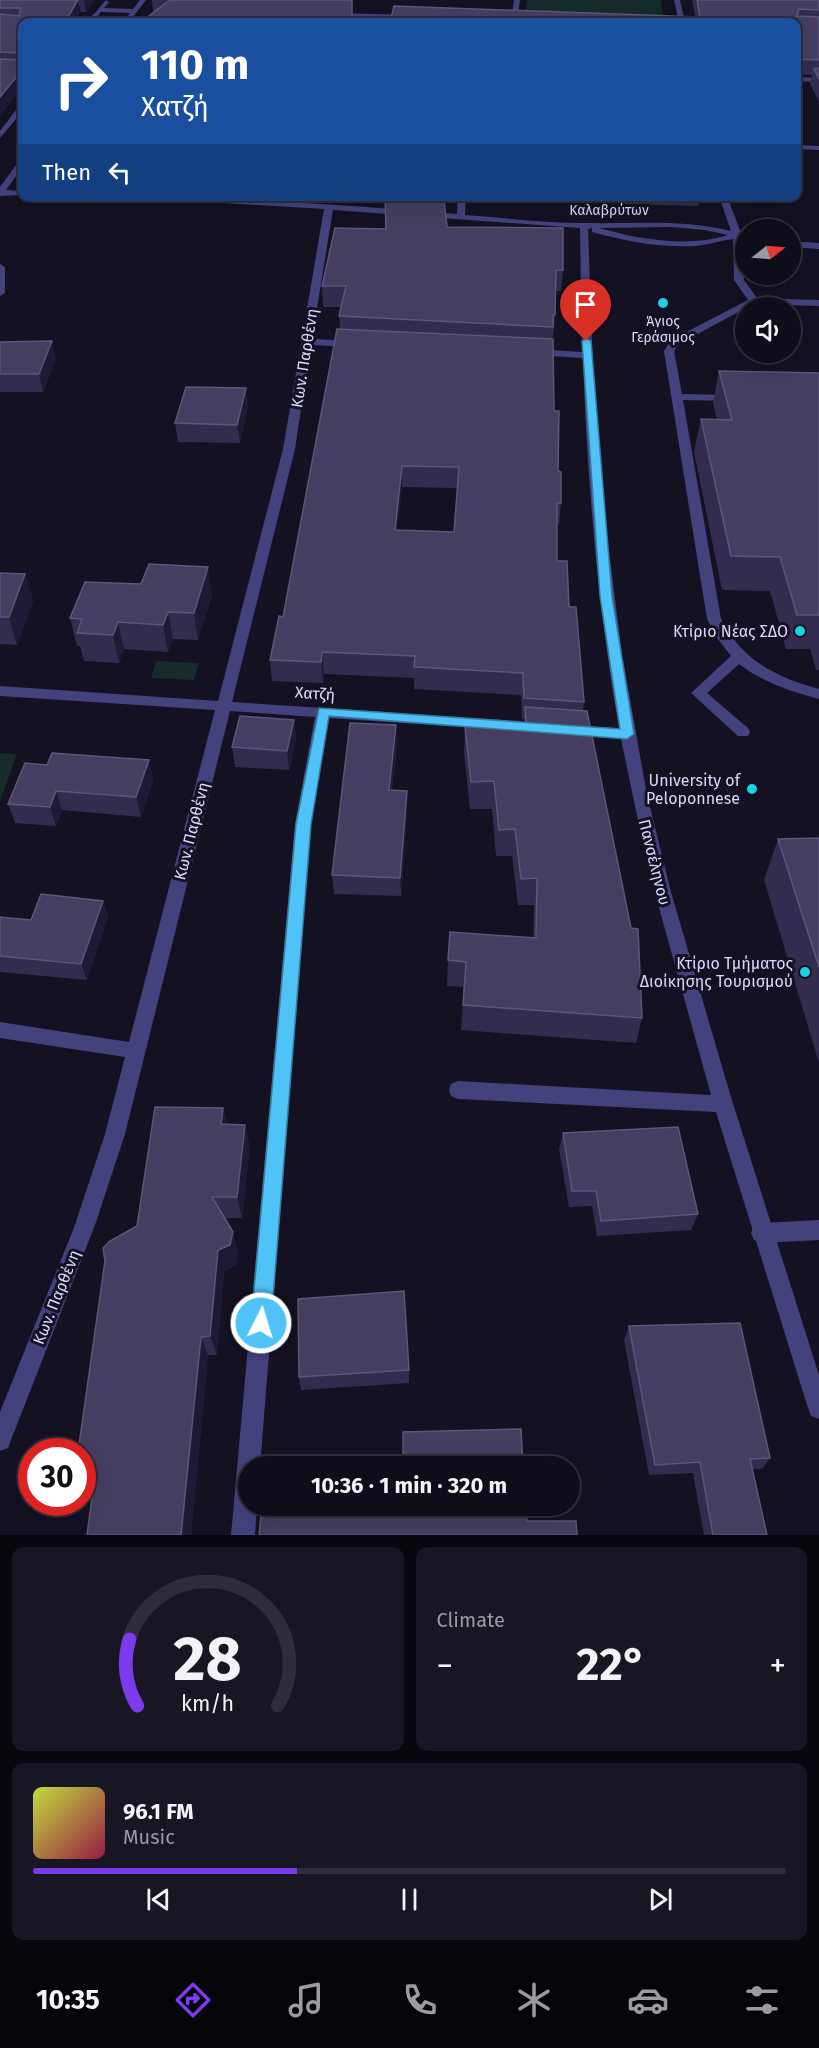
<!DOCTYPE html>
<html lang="en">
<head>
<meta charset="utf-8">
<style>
	body { margin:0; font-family:"Fira Sans",sans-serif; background:#181623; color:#f1f3f6; height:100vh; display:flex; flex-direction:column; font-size:22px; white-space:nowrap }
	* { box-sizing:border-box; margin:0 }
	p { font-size:20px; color:#9b9ca2 }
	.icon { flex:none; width:33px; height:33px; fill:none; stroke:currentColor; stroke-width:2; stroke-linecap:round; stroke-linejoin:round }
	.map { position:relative; height:1535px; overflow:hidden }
	.drawer { display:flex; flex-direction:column; gap:12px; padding:12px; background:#08070e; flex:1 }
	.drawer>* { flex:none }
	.guide { position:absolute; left:18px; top:18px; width:783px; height:183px; border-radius:12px; box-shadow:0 6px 24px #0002,0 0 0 2px #2f2d39; background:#1a4fa0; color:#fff; overflow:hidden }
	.needle { width:39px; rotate:73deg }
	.fabs { position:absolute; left:735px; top:219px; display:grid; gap:12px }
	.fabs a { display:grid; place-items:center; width:66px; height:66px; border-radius:50%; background:#0f0d1a; box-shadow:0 6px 24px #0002,0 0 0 2px #2f2d39; font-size:30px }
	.speed { position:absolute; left:18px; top:1438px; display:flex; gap:12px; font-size:30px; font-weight:700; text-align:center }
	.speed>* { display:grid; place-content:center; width:78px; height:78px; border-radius:50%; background:#0f0d1a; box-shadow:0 6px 24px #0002,0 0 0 2px #2f2d39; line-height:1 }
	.speed .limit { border:9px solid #d22; background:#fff; color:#111 }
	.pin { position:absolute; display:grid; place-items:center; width:51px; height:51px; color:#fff; margin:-62px -26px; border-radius:50% 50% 50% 0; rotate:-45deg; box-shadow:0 0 6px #0007 }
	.pin .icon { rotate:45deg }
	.me { position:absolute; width:66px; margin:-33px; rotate:5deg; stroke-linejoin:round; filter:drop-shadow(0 0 4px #0008) }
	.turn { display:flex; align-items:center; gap:21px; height:126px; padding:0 24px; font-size:27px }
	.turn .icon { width:78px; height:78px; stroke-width:2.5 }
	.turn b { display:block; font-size:42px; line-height:51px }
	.then { display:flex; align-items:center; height:57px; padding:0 24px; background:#0003; gap:12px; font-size:22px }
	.big { font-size:45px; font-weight:700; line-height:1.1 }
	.drawer .tile { flex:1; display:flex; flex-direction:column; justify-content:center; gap:9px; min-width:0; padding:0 21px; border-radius:12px; background:#181623 }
	.drawer .dial { align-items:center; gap:0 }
	.dial svg { height:156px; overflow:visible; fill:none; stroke:#2f2d39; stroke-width:7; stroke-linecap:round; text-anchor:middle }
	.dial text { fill:#f1f3f6; stroke:none }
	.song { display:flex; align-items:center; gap:18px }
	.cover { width:72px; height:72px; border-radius:9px; background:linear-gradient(135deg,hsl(70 70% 55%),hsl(340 70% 35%)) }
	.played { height:6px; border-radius:3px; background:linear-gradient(90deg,#7c3aed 35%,#2f2d39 35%) }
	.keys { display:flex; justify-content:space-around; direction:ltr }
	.heat { display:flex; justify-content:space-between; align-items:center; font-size:33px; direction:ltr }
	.drawer .tiles { flex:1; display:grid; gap:12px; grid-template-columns:1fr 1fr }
	.tile:last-child { grid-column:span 2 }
	.trip { position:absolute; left:238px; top:1456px; width:342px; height:60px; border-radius:30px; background:#0f0d1a; box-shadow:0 6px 24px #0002,0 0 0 2px #2f2d39; font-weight:700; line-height:60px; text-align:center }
	.menu { display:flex; height:96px; justify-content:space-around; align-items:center; background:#06050a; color:#9b9ca2 }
	.menu .icon { width:42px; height:42px }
	.menu .on { color:#7c3aed }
	.menu b { font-size:27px; color:#f1f3f6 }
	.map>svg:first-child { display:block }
	.green { fill:#152c2b }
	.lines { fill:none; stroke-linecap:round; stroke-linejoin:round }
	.lane { fill:#43427d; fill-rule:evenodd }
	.street { fill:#43427d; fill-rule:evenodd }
	.wall { fill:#332c4f; fill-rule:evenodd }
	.shaded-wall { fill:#1f1936 }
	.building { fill:#453e61; stroke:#5c5679; stroke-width:1.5; fill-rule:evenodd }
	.route { fill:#4fc3f7; stroke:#337fa1; stroke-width:1.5 }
	.poi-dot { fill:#1bd1e3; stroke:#141123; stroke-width:2 }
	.labels { text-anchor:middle; stroke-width:6; stroke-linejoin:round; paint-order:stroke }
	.far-street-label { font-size:14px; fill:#dbd8fa; stroke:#141123 }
	.far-poi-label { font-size:14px; fill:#dbd8fa; stroke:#141123 }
	.street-label { font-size:16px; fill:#dbd8fa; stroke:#141123 }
	.poi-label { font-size:16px; fill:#dbd8fa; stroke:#141123; text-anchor:end }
</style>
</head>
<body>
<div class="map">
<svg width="819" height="1535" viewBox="0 0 819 1535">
	<rect width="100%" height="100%" fill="#141123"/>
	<!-- green -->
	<path class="green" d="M527 0H661L663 17 525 15Z
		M156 661 199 663 194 680 151 678Z
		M0 753 17 754 0 801Z"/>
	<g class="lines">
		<!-- lane -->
		<path class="lane" d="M737 232 741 235 744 280 757 298 819 300V306L756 304 746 308 679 344 674 351 682 394 732 395 737 398 732 401 683 400 721 619C742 660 775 677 819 689V699C790 691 764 683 739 664L707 693 748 728 750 732 748 736H738L691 693 731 656 718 639 707 619 664 351 671 340 748 300 734 280 733 235Z
			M819 1220V1240L761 1243 754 1240 751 1233 754 1226 761 1223Z"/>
		<!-- street -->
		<path class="street" d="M106 0 109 2 104 8 133 9 140 0H146L129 22H123L130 13 101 12 93 22H87Z
			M514 0H520L517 20 514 22 511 20Z
			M674 0H680L685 22H679Z
			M333 13 411 15 414 17 411 19 331 16Z
			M796 77 819 78V82L796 81Z
			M19 106H22V112L0 138V131Z
			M796 145 819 146V150L796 149Z
			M19 161H22V168L6 190 22 191V195L0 196V187Z
			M108 196C225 196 341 205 457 214L458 196H466L465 215C505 218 545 223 585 223 635 224 682 219 731 231L719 196H727L741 233 746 234V240C731 236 711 245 695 246 660 248 625 241 592 232V228L588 229 593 369 604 512 622 654 647 795 671 892 730 1094 819 1375V1419L811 1416 808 1408 716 1112 458 1099 451 1096 449 1090 451 1084 458 1081 711 1095 648 868 621 739 572 735 565 730 572 725 619 728C598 606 587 481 583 358L533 355 528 352 533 349 582 352 580 228 333 210 312 339 353 341 358 344 353 347 311 345 295 449 232 702 521 721 528 726 521 731 329 718 311 824 260 1467H249V1506H257L255 1535H231L295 824 315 717 230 711 125 1134 95 1225 11 1440 8 1448 0 1451V1412L75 1225 105 1134 125 1057 0 1038V1022L129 1042 215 710 0 696V686L218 701 283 449 324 209ZM671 227 705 230 728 235C687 248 638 239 599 228Z
			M790 241 819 243V249L790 247Z
			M0 264 5 267V293L0 296Z"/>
	</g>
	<!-- wall -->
	<path class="wall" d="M0 0H94L86 12H81L22 22V87L0 115Z
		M152 0H352V22H141L155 12H153Z
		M692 0H819V102L810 84 812 75 796 74V22L695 17Z
		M385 196H443L447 227 563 270 561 291H556L555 315 553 337H552V339L554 411 561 503 559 524H557V561L569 607 584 702 583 711 642 1018 636 1043 461 1030 464 987 447 986 448 960 533 938 534 905H518L512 856H496L492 809H470L464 753 465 726 524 724V719H522L521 695 414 689V678L324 674 323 683 272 681 270 660 283 617 340 329 339 316 341 307H323L322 286 385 229ZM402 487 458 488 454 532 397 530Z
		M624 196H700L698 206 625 204Z
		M0 342 56 359 43 392H0Z
		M719 371 819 373V670H816L810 649H786L770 591 722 590 694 452 701 419H717L713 403Z
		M248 406 240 443 178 442 175 423Z
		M0 573 25 574 33 601 17 645 0 644Z
		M212 595 198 640 173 639 168 652 124 649 119 663 84 661 80 646H77L70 618Z
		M294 720 296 739 289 770 235 767 232 747Z
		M397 744 392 790 407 791V810L401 896 334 894 332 875Z
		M149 760 153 780 141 817 62 810 56 826 15 823 8 804 47 765Z
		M819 838V1063L764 880 778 839Z
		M103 901 108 917 87 980 0 972V917L31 920Z
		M223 1108 227 1124 245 1125 250 1147 242 1218H225L238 1253 236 1265 224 1271 217 1355H208L191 1535H87L93 1491H87L82 1485V1452L137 1226Z
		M563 1133 698 1214 691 1230 597 1236 592 1206 569 1207 559 1149Z
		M629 1326 770 1458 762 1469H753L767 1535H704L693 1473 649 1475 624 1340Z
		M409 1370V1383L301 1390 299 1377Z"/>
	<!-- shaded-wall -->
	<path class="shaded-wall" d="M78 0 81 12 75 22H65Z
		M84 0H94L86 12Z
		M22 70V87L0 115V97Z
		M52 341 56 359 43 392 39 374Z
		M246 388 248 406 240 443 237 425Z
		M402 466V487L395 551V530Z
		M208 567 212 595 198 640 194 613Z
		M25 574 33 601 17 645 9 617Z
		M168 612 173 639 168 652 163 625Z
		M118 622 124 649 119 663 113 635Z
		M322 652 324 674 323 683 321 662Z
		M294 720 296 739 289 770 287 751Z
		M396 725 397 744 389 809V790Z
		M149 760 153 780 141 817 136 797Z
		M56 791 62 810 56 826 50 807Z
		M407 791V810L401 896 400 878Z
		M103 901 108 917 87 980 81 964Z
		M223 1108 228 1130 221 1124Z
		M245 1125 250 1147 242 1218 237 1197Z
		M233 1232 238 1253 236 1265 224 1271 217 1355 210 1336 218 1250Z
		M201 1337 208 1355 191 1535H181Z"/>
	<!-- building -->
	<path class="building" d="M0 0H78L65 22H22V70L0 97V59L19 60 21 53 0 52V14L19 16 21 8H0Z
		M170 0H352V18L325 17 323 22H141Z
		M697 0H819V10L799 9 797 16 819 17V60L796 59V22H390L394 6 700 17Z
		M819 68V79L814 69Z
		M385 196 444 200 447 227 563 228V270H556L555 315H553V327L339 316 346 286H322L335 228 386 229Z
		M337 329 553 339 554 411H559L558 471 561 472V503H557V561H567L569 607H576L584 702 524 698 523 673 414 667 415 656 322 652 321 662 270 660 279 616 283 617ZM402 466 459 467 454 532 395 530Z
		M52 341 39 374H0V342Z
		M719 371 819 373V615H797L780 557 731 556 701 419 732 420Z
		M186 387 246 388 237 425 175 423Z
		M149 564 208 567 194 613 168 612 163 625 118 622 113 635 77 633 82 619 70 618 85 582 141 584Z
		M0 573 25 574 9 617H0Z
		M525 707 587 711 631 928 638 929 642 1018 463 1005 466 962 448 960 450 932 536 938 537 878 521 879 515 829 499 830 494 781 471 782 465 726 526 724Z
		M240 716 294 720 287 751 232 747Z
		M350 723 396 725 389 790 407 791 400 878 332 875Z
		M52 753 149 760 136 797 56 791 50 807 8 804 25 763 47 765Z
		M819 838V967L778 839Z
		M41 894 103 901 81 964 0 956V917L31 920Z
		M155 1107 223 1108 221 1124 245 1125 237 1197H212L233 1232 230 1245 218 1250 210 1336 201 1337 181 1535H87L95 1475 82 1476V1452H78L105 1261 103 1248 110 1241 137 1226Z
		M678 1127 698 1214 601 1221 596 1191H572L563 1133Z
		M404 1291 409 1370 299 1377 298 1299Z
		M740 1323 770 1458 750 1459 767 1535H713L700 1462 655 1465 629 1326Z
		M521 1429 523 1467H403V1432Z
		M262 1506H526L527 1521H576L577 1535H259Z"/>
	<!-- route -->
	<path class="route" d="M586 338 591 341 612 596 634 734 627 739 329 716 311 824 271 1323 268 1330 261 1333 254 1330 251 1323 296 824 319 708 620 729 600 596 582 341Z"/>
	<!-- markers -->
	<g class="poi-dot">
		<circle cx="663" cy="303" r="6"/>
		<circle cx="800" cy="631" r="6"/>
		<circle cx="752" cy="789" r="6"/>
		<circle cx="805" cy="972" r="6"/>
	</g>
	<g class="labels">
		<!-- far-street labels -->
		<g class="far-street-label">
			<text x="609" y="215">Καλαβρύτων</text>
		</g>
		<!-- far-poi labels -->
		<g class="far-poi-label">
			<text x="663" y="326">Άγιος<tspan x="663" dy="16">Γεράσιμος</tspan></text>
		</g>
		<!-- street labels -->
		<g class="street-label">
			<text transform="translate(304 358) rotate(-81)" y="6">Κων. Παρθένη</text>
			<text transform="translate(315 693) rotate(4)" y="6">Χατζή</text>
			<text transform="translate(191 831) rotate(-76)" y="6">Κων. Παρθένη</text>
			<text transform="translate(655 862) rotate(76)" y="6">Πανσέληνου</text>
			<text transform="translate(56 1297) rotate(-68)" y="6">Κων. Παρθένη</text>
		</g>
		<!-- poi labels -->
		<g class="poi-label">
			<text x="788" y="637">Κτίριο Νέας ΣΔΟ</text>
			<text x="740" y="786">University of<tspan x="740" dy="18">Peloponnese</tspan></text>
			<text x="793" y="969">Κτίριο Τμήματος<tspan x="793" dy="18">Διοίκησης Τουρισμού</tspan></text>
		</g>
	</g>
</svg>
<div class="fabs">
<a><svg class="needle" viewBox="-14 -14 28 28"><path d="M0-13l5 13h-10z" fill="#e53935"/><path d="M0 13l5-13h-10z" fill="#9b9ca2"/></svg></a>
<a><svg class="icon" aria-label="sound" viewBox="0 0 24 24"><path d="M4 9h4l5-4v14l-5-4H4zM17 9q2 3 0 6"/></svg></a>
</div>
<div class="speed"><div class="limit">30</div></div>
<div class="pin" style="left:586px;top:341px;background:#d93025"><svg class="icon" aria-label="arrive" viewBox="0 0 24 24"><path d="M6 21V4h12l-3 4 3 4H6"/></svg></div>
<svg class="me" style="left:261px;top:1323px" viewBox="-20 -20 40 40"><circle r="17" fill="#4fc3f7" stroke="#fff" stroke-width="3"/><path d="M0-11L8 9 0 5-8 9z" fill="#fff"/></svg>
<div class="trip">10:36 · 1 min · 320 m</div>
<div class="guide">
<div class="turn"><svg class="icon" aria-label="right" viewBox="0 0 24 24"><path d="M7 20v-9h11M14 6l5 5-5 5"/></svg><div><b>110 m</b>Χατζή</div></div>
<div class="then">Then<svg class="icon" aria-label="left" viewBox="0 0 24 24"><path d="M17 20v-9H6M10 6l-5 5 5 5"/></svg></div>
</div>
</div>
<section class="drawer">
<div class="tiles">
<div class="tile dial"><svg viewBox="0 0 100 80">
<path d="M14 69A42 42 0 1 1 86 69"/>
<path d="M14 69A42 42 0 0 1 10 35" stroke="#7c3aed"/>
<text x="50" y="56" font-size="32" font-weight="700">28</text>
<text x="50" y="72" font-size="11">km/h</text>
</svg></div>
<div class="tile"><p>Climate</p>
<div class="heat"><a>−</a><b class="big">22°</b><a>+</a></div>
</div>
<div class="tile">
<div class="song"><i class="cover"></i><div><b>96.1 FM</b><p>Music</p></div></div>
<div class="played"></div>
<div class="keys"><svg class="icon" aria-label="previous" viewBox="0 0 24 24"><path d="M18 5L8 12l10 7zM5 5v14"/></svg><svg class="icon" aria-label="pause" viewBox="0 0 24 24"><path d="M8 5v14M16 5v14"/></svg><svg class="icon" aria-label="next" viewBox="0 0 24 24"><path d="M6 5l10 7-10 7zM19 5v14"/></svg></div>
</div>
</div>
</section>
<nav class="menu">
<b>10:35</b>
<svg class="icon on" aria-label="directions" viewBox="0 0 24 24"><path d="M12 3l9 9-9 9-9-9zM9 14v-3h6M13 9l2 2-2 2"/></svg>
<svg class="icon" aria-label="music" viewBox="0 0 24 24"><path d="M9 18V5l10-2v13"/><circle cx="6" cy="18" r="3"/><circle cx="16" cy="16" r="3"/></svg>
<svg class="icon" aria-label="phone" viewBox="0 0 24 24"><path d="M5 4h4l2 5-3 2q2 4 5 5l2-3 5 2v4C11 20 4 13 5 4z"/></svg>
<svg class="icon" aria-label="climate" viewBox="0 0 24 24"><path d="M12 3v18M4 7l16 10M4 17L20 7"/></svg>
<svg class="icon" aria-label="car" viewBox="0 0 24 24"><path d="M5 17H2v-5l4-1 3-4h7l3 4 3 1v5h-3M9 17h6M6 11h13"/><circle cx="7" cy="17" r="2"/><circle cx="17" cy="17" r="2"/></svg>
<svg class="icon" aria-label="filters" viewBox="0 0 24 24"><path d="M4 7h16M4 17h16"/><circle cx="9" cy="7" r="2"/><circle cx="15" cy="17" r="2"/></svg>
</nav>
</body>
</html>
